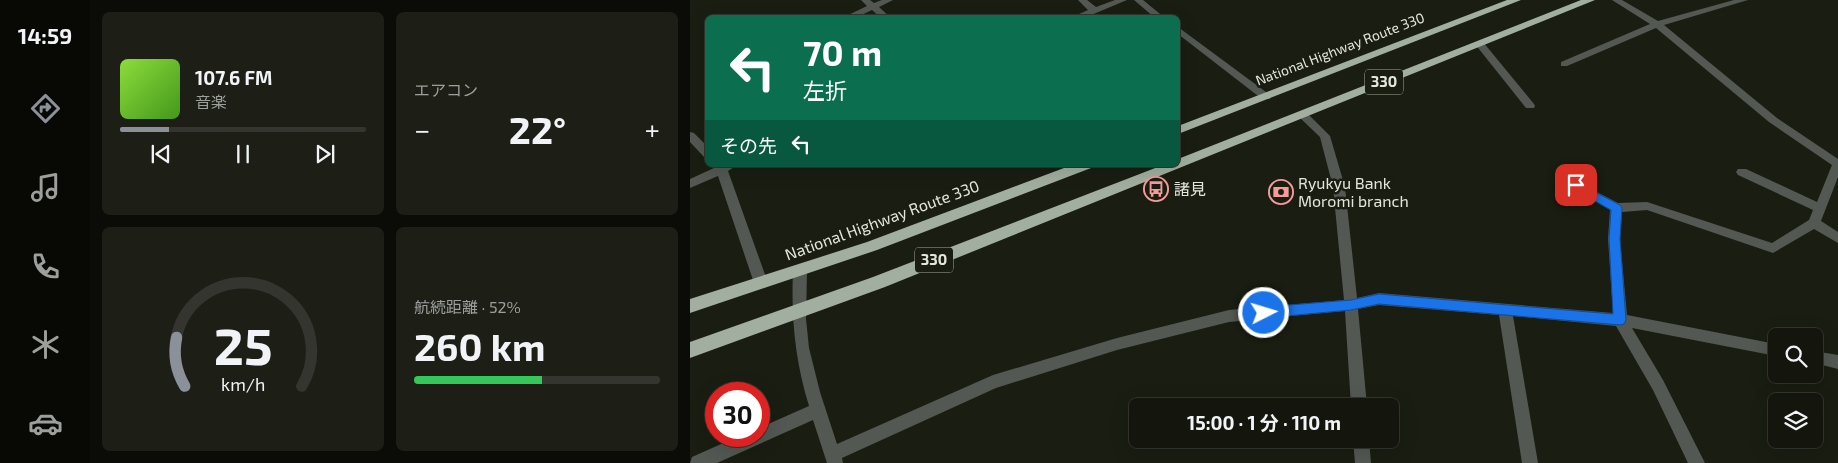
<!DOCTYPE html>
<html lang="ja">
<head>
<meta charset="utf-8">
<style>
	body { margin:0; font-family:"Exo 2","Noto Sans JP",sans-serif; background:#1d1f16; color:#f1f3f6; height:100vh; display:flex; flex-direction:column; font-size:19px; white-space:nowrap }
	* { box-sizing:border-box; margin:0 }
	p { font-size:16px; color:#9d9f9d }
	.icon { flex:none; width:28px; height:28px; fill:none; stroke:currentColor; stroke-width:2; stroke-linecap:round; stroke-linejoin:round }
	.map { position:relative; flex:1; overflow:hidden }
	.side { display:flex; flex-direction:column; gap:12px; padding:12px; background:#0b0c07; width:600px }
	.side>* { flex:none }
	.top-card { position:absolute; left:15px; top:15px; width:475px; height:152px; border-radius:8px; box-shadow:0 5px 20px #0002,0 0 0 1px #33352e; background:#0b6e4f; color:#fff; overflow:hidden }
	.buttons { position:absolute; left:1078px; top:328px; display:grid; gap:10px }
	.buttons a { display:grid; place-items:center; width:55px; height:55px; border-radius:8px; background:#14160d; box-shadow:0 5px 20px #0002,0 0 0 1px #33352e; font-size:25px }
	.speed { position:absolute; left:15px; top:382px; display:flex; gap:10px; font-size:25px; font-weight:700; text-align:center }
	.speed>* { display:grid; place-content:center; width:65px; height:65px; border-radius:50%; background:#14160d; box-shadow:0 5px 20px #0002,0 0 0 1px #33352e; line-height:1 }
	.speed .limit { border:8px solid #d22; background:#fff; color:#111 }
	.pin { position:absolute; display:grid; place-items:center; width:42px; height:42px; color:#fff; margin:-21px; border-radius:10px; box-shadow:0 2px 8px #0006 }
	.me { position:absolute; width:55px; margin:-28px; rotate:85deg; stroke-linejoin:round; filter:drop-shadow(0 0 4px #0008) }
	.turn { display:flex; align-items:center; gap:18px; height:105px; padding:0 15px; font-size:22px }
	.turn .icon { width:65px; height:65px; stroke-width:2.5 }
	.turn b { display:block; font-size:35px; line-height:42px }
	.then { display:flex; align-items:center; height:48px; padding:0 15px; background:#0003; gap:10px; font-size:19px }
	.big { font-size:38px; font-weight:700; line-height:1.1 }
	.side .widget { flex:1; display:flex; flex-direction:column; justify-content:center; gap:8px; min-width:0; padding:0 18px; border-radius:8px; background:#1d1f16 }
	.side .dial { align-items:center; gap:0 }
	.dial svg { height:130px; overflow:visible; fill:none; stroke:#33352e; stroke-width:7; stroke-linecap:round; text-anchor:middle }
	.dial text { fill:#f1f3f6; stroke:none }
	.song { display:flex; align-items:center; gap:15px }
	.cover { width:60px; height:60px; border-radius:8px; background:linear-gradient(135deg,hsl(90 70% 55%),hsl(100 70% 35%)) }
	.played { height:5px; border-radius:2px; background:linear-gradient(90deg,#8c9099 20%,#33352e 20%) }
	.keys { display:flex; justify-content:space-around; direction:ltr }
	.heat { display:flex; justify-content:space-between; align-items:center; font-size:28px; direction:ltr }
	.charge { height:8px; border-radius:4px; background:linear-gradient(90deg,#34c759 52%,#33352e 0) }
	.side .tiles { flex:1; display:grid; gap:12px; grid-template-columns:repeat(2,1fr) }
	.trip { position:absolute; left:439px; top:398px; width:270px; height:50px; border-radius:8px; background:#14160d; box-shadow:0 5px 20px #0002,0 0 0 1px #33352e; font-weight:700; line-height:50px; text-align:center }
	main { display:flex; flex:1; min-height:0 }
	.menu { display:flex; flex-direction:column; width:90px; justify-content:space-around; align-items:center; background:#080905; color:#9d9f9d }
	.menu .icon { width:35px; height:35px }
	.menu .current { color:#8c9099 }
	.menu b { font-size:22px; color:#f1f3f6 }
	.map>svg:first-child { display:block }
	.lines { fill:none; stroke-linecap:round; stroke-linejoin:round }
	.minor { fill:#535853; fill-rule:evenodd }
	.highway { fill:#a2aea0; fill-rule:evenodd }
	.route { fill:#1a73e8; stroke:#114b97 }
	.labels { text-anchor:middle; stroke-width:5; stroke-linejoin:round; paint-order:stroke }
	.far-street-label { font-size:14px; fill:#e3e6dd; stroke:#1a1d11 }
	.shield { fill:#1a1d11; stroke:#a7aaa0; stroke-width:1 }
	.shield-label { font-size:15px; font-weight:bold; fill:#e3e6dd }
	.poi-label { font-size:16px; fill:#e3e6dd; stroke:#1a1d11; text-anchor:start }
	.street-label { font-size:16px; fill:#e3e6dd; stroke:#1a1d11 }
</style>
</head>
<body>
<main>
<nav class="menu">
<b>14:59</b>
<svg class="icon current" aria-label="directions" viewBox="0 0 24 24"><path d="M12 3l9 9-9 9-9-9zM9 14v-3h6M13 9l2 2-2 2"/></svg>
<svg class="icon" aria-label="music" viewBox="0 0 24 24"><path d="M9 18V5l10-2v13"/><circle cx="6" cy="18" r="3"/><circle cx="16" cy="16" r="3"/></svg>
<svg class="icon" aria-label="phone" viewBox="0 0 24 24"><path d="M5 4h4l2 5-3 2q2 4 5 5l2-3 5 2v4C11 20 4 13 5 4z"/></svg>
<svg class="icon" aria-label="climate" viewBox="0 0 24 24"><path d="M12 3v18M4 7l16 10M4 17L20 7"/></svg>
<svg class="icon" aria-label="car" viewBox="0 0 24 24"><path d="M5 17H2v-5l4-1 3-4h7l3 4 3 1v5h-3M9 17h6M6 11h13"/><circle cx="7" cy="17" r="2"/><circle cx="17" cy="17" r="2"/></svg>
</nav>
<section class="side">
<div class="tiles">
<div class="widget">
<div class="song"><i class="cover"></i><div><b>107.6 FM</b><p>音楽</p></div></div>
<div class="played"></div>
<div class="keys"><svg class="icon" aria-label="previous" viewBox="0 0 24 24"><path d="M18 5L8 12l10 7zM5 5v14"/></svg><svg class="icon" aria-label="pause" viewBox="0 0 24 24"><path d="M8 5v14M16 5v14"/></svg><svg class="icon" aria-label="next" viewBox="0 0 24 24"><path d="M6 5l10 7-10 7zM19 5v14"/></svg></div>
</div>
<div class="widget"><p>エアコン</p>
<div class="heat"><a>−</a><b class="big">22°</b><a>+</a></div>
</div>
<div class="widget dial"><svg viewBox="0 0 100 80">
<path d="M14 69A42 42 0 1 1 86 69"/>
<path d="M14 69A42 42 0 0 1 9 39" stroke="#8c9099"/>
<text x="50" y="56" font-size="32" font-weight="700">25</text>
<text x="50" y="72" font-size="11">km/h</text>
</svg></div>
<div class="widget"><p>航続距離 · 52%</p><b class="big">260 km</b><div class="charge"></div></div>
</div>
</section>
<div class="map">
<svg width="1148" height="463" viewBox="0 0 1148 463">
	<rect width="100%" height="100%" fill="#1a1d11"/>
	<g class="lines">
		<!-- minor -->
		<path class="minor" d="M171 0H180L184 3 192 0H203L189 7 201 18H191L182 10 165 18H152L177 6Z
			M388 0H397L406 7 425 0H437L394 18H380L398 10Z
			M444 0H453L475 18H465Z
			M922 0H932L968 21 1044 0H1058L974 25 1087 118 1148 159V177L1131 221 1148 232V243L1124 229 1083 253 957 210 932 212 930 239 937 315 1086 344V356L942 328 973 380 1015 463H998L963 390 926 326 823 316 848 463H832L809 315 689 305 668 309 677 406H661L655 311 539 322 427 350 306 388 152 458 153 463H137L123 420 27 463H0L2 457 49 436H69V428L119 406C105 361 101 318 103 271L105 267 110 266 115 267 117 271 116 319 119 348 130 392 147 444 303 375 427 338 539 310 654 300 643 187 630 137 609 117 608 115 613 112 617 113 640 136 655 187 667 298 689 293 923 313 918 239 920 210 882 188 880 185 886 181 928 203 957 202 1082 243 1119 220 1123 210 1048 175 1046 172 1048 169H1056L1127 202 1142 165 1079 122 966 28 877 66H871V62L960 24Z
			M488 27 580 95V99H572L488 34Z
			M790 41 793 42 844 104 845 106 844 108H836L785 44Z
			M0 132 4 133 18 147V158L14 157 0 142Z
			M22 165H47L38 171 78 283 76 287 71 288 66 287 64 283 28 176 0 188V179L24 168Z
			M1124 351 1148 355V369L1124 363Z
			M663 439H679L681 463H665Z"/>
		<!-- highway -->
		<path class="highway" d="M817 0H831L488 134V126Z
			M891 0H905L195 287 0 358V342L183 277 473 165H488V159Z
			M382 165H403L401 168 187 250 0 313V299L177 242Z"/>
	</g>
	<!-- route -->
	<path class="route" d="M886 182 930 205 932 208 930 239 936 320 934 324 930 325 689 304 661 310 574 318 569 317 568 313 569 309 574 307 661 300 689 294 923 314 919 239 921 210 882 188 881 185 882 183Z"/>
	<!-- icons -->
	<defs>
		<symbol id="bus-ring" viewBox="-11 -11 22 22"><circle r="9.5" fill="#1a1d11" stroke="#f59b9a" stroke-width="1.5"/><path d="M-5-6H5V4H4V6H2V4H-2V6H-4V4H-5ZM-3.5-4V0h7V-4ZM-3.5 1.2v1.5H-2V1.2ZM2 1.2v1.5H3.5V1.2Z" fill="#f59b9a"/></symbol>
		<symbol id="bank-ring" viewBox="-11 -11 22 22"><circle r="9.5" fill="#1a1d11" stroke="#f59b9a" stroke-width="1.5"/><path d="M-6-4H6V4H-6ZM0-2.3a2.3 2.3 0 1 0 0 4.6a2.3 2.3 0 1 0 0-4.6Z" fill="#f59b9a"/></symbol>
	</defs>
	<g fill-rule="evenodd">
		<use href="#bus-ring" x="452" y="175" width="28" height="28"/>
		<use href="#bank-ring" x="577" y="178" width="28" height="28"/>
	</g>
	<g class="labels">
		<!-- far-street labels -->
		<g class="far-street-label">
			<text transform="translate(650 49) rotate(-21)" y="5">National Highway Route 330</text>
		</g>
		<!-- shield labels -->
		<g class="shield">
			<rect x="675" y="69.5" width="38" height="25" rx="4"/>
			<rect x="225" y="247.5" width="38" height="25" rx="4"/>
		</g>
		<g class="shield-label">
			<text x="694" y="87">330</text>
			<text x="244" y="265">330</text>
		</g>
		<!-- poi labels -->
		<g class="poi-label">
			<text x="608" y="189">Ryukyu Bank<tspan x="608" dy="18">Moromi branch</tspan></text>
			<text x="484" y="195">諸見</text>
		</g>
		<!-- street labels -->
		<g class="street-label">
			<text transform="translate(192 220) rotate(-20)" y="6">National Highway Route 330</text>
		</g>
	</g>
</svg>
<div class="buttons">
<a><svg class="icon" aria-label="search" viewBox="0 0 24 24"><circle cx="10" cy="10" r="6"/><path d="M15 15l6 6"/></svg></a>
<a><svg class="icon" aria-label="layers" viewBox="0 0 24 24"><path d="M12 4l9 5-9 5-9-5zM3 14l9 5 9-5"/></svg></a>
</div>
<div class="speed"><div class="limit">30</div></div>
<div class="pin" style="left:886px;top:185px;background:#d93025"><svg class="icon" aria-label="arrive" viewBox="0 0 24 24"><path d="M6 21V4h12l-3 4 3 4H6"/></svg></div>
<svg class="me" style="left:574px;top:313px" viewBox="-20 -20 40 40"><circle r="17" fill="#1a73e8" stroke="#fff" stroke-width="3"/><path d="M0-11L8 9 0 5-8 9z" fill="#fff"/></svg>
<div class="trip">15:00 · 1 分 · 110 m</div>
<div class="top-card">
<div class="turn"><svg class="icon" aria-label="left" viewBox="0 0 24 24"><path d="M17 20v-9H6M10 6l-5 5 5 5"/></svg><div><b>70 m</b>左折</div></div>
<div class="then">その先<svg class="icon" aria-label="left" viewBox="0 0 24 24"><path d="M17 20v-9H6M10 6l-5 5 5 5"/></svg></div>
</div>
</div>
</main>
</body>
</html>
